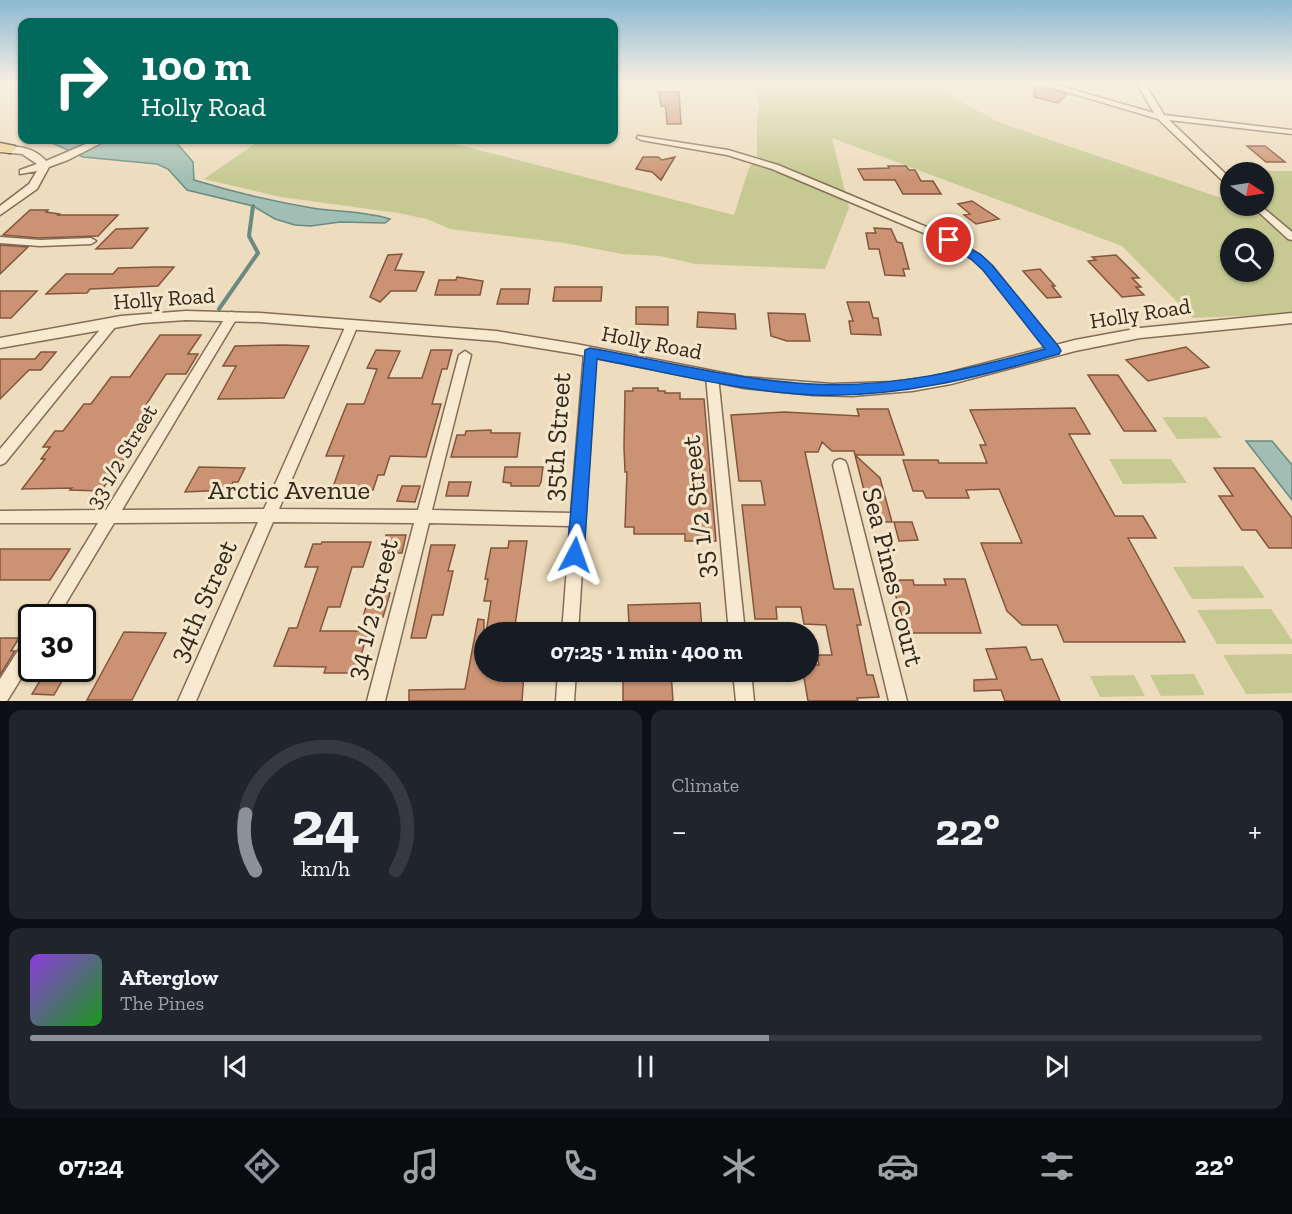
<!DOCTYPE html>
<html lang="en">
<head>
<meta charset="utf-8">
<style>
	body { margin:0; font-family:"Zilla Slab",serif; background:#20242c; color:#f1f3f6; height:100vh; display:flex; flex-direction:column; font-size:22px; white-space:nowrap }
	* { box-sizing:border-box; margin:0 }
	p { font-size:20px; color:#9ea1a6 }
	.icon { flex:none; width:33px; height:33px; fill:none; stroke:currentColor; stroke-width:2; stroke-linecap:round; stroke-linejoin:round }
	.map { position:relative; height:701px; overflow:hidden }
	.sheet { display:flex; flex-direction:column; gap:9px; padding:9px; background:#0d0f14; flex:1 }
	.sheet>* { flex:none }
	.hud { position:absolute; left:18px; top:18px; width:600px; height:126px; border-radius:12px; box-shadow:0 2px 4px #0004; background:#00695c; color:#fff; overflow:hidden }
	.needle { width:39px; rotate:102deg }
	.buttons { position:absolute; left:1220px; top:162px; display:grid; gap:12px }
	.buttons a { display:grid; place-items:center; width:54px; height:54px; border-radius:50%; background:#171b24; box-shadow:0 2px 4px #0004; font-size:30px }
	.speed { position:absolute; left:18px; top:604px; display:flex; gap:12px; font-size:30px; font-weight:700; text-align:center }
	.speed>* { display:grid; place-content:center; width:78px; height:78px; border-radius:50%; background:#171b24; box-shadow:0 2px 4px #0004; line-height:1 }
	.speed .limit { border:3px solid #111; border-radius:9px; background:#fff; color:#111 }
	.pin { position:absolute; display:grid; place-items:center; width:51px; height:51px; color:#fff; margin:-26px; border:3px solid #fff; border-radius:50%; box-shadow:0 2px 6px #0007 }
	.me { position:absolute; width:66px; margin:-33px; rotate:4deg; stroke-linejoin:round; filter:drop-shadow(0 0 4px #0008) }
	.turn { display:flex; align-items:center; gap:21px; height:126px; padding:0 24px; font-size:27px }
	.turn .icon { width:78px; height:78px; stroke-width:2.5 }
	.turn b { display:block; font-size:42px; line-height:51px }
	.big { font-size:45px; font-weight:700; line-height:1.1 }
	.sheet .tile { flex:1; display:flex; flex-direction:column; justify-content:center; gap:9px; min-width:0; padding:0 21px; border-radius:12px; background:#20242c }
	.sheet .dial { align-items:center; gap:0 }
	.dial svg { height:156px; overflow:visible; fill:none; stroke:#363941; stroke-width:7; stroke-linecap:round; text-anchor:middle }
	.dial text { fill:#f1f3f6; stroke:none }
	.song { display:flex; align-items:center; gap:18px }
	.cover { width:72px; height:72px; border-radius:9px; background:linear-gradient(135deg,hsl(270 70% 55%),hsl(120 70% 35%)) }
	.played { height:6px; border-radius:3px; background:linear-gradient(90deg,#8c9099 60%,#363941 60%) }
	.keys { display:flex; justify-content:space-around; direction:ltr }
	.heat { display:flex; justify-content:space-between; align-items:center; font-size:33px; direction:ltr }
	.sheet .tiles { flex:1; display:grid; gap:9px; grid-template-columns:1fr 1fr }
	.tile:last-child { grid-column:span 2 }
	.trip { position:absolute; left:474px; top:622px; width:345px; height:60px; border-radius:30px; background:#171b24; box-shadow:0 2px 4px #0004; font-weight:700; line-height:60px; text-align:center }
	.menu { display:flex; height:96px; justify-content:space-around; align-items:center; background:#090b0e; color:#9ea1a6 }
	.menu .icon { width:42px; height:42px }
	.menu .selected { color:#8c9099 }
	.menu b { font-size:27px; color:#f1f3f6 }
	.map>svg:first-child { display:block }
	.green { fill:#c6ca92; fill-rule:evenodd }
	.water { fill:#a1beb4; stroke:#698b81; stroke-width:1.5 }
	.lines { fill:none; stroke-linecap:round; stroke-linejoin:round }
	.stream { stroke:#698b81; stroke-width:4 }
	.building { fill:#cb9373; stroke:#83553d; stroke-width:1.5 }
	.minor-casing { stroke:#846d57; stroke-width:3 }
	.tertiary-casing { stroke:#846d57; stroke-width:3 }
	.primary-casing { stroke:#513b2b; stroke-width:3 }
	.minor { fill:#f8ead0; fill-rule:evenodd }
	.tertiary { fill:#f8ead0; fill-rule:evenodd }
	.primary { fill:#f1d094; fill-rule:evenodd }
	.route { fill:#1a73e8; stroke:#114b97; stroke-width:1.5 }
	.labels { text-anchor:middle; stroke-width:6; stroke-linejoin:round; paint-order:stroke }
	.street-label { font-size:22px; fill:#33261b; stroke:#f4e7cc }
	.near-street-label { font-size:27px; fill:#33261b; stroke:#f4e7cc }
</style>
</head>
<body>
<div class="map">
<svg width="1292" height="701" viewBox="0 0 1292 701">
	<rect width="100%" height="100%" fill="#eddcbd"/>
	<!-- green -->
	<path class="green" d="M731 82H900L936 87 998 122 1230 201V206L1264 207 1263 172H1230V176L1225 171H1292V314L1193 318 1122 246 832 138 849 208 825 269 696 264 660 256 622 254 565 243 450 229 427 219 398 213 281 197 204 179 260 140H439L734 215 749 168 757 157V119L759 106 754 89ZM1230 238H1263V272H1230Z
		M1147 82H1285L1215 88Z
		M1162 417H1206L1222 438 1177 439Z
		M1109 459H1171L1187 483 1123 484Z
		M1243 566 1265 598 1192 599 1173 567Z
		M1271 609 1292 640V644H1217L1197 610Z
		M1292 654V693L1246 694 1223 655Z
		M1194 674 1205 695 1161 696 1150 675Z
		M1134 675 1145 696 1100 697 1090 676Z"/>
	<!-- water -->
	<path class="water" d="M52 140H174L193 162 194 180C233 192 272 201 312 208 338 212 365 211 390 219L385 223 340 222 311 226 295 225 275 219 253 206 187 190 168 169 157 164 83 157 52 143Z
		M1246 441H1272L1292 465V500Z"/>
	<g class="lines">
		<!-- stream -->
		<path class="stream" d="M219 309 258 253 249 236 253 206"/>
	</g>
	<!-- building -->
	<path class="building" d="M1035 85 1067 94 1058 103 1034 97Z
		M659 92H679L681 124H667L666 110 665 106H661Z
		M1247 146H1265L1285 162H1266Z
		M643 157H658L662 160 675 157 661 180 652 172 636 169Z
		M888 166H906L909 170H915L921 181H933L941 194H903L895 180H864L858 169 889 168Z
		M972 201 999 219 976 224 964 215 970 214 958 204Z
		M30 210H48L46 212 59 214 57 215H118L98 236 38 238 3 235Z
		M148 228 132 248 96 249 116 229Z
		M874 228 891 229 897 242 902 243 909 269H903L905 276 885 275 879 249H869L866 233H876Z
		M0 245 28 247 0 274Z
		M402 254 395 270 424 272 416 291H391L380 302 370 297 388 255Z
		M1116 255 1139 278H1132L1141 287H1136L1144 295 1122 297 1088 261 1096 260 1092 257Z
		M156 267H174L158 286 90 289 87 293 46 294 66 274H113L118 268Z
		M1040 269 1055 286H1052L1061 297 1047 298 1023 271Z
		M457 277 483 281 480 295H435L439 280H456Z
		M555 287H602L601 301H553Z
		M501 289H530L528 304H497Z
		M0 291H37L11 318H0Z
		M847 302H869L873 318H878L881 335 851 334 849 321H853Z
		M636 307H668V325L636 324Z
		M698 312 735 314 736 329 697 327Z
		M768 313 805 314 810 341H787L771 336Z
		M160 335H201L188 354H198L186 374H166L144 408H151L133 436H140L101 491 70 490 72 488 22 489 45 459H41L50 447H43L55 431H63L84 404H91L111 377H130Z
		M235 346 284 345 309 346 284 398 218 399 236 366H223Z
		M1186 347 1209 367 1148 381 1126 360Z
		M376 350 400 351 388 378H422L431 350H452L447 369H442L432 404H441L426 457 390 456 384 475H378L373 490H340L341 487H333L344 456H326L347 404H364L377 369 367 368Z
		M41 352H56L41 370H29L0 399V359H35Z
		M1088 375H1118L1156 431H1124Z
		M633 388H658V391H665V393H680V399H704L716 541H685V534H634V527H625L627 472H625L624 447 625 391H633Z
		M1075 408 1090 434H1069L1115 516H1143L1156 538H1128L1185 642H1064L1057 625H1022L1007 611 981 543H1022L999 489 966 490 969 498H926L923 491H913L903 460H938L939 463H987L980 445H986L970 410Z
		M857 409H888L904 455H855L854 451H832L822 442 818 452H805L834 589H853L861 625H857L867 675H873L879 697 857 698 858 701H808L803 672H808V665H819L817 655H832L826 625 804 624 801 607H776L777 619H755L742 505H765L761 481H739L731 415 784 412 859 416Z
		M491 430V433H520L517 457H451L457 435H465L466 431Z
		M855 455 880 478 892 522H872Z
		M199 467 245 468 238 482H233L229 490 185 492Z
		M505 467H543L541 482 539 486H511V483L503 482Z
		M1214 468H1254L1292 518V548H1269L1256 530H1242L1219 496H1233Z
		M449 482H471L468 496H446Z
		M402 486H420L415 502 397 501Z
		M894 522H912L918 540 899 541Z
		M386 535H406L402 553H381Z
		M509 541H527L514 633H486L491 601H484L488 579H485L491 548H508Z
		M322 542H371L363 567H352L340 607H328L320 631H368L356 673H324L326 667 274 666 289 628H297L318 567H305L313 544H321Z
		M431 545H455L448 571H453L443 615H432L426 638H411Z
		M0 549H70L50 580H0Z
		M944 579H965L981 633H907L891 580H913L914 585H946Z
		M370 593H390L383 617H363Z
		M700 603 702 630 632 632V624H629L628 605Z
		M478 619 484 620V672H524L522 701H409V690L465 689Z
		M124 632 166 633 132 700H87Z
		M0 638H19L11 651H15L0 675Z
		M1026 647 1031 660 1042 659 1060 701H1005L1001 690 974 691V680L997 679 986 649Z
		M47 669H69L54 695 32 694Z
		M623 672H671L673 701H623Z"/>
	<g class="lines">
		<defs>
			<path id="minor" d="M1034 82H1046L1154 113 1136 82H1144L1164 115 1292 130V134L1169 120 1230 178V186L1227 185 1158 119Z
				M638 136 728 150 778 165 953 238 980 255 992 266 1061 351 1055 355 1051 354 984 270 972 259 945 242 772 169 727 155 641 140 637 138Z
				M1252 206H1261L1292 232V240L1288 239Z
				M0 237 40 240 91 238 96 241 91 244 40 246 0 243Z
				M232 312 238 316 122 510 264 509 346 325 352 321 358 325 279 509 418 510 459 355 465 351 471 355 432 510 571 513 584 353 590 349 596 353 578 633H562L570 526 429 523 385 701H367L414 523 273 522 196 701H178L258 522 114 523 57 618H40L98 523H0V511L106 510 228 313Z
				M112 319 118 323 116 326 5 463 0 465V449L108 320Z
				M712 372 716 373 718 376 745 633H729L706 376 708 373Z
				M840 459 845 461 847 465 907 701H889L833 465 835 461Z
				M32 636V661L7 701H0V679L26 638Z
				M558 672H576L574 701H556Z
				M733 672H751L754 701H736Z"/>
			<path id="tertiary" d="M95 140H107L68 160 49 167 37 189 0 215V206L29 184 37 171 20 174V170L37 164 22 154 0 152V146C17 146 34 147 46 161Z
				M186 311 260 313 496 331 576 344 744 377 832 384 892 382 932 377 1075 340 1140 328 1292 313V323L1140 338 1075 351 951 384 912 391 852 396 813 395 744 388 576 354 496 341 260 322 186 320 142 323 0 348V338L121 316Z"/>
			<path id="primary" d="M0 82H6L0 86Z
				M0 143 15 146 16 149 10 153 0 151Z"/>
		</defs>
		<!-- minor casing -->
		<use href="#minor" class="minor-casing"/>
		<!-- tertiary casing -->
		<use href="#tertiary" class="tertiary-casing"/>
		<!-- primary casing -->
		<use href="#primary" class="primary-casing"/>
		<!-- minor -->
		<use href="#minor" class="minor"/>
		<!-- tertiary -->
		<use href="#tertiary" class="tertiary"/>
		<!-- primary -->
		<use href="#primary" class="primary"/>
	</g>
	<!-- sky -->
	<linearGradient id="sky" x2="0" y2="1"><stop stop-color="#8bb8d3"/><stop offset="0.46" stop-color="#f7efe1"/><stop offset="1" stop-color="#f7efe1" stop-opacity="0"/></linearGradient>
	<rect width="1292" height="180" fill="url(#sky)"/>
	<!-- route -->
	<path class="route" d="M949 237 980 254 992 265 1059 347 1061 351 1059 354C979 377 898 398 813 395 741 392 668 372 597 359L584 555 582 561 575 563 569 561 567 555 585 350 590 348C663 361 737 380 811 384 891 389 969 369 1045 349L983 270 971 259 945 243 943 240Z"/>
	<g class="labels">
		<!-- street labels -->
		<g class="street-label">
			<text transform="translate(164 298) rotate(-4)" y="8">Holly Road</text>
			<text transform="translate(1140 313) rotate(-9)" y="8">Holly Road</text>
			<text transform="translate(652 342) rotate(11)" y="8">Holly Road</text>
			<text transform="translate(121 456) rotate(-59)" y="8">33 1/2 Street</text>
		</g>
		<!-- near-street labels -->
		<g class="near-street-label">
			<text transform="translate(557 437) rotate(-86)" y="9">35th Street</text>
			<text x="289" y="499">Arctic Avenue</text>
			<text transform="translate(698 507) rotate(-96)" y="9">35 1/2 Street</text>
			<text transform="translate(893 577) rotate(76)" y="9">Sea Pines Court</text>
			<text transform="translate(203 601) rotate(-66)" y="9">34th Street</text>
			<text transform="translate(372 609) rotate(-76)" y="9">34 1/2 Street</text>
		</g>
	</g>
</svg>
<div class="buttons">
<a><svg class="needle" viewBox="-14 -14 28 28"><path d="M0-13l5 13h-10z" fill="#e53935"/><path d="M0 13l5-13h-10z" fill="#9ea1a6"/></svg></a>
<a><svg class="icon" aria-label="search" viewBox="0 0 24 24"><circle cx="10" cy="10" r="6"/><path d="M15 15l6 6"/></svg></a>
</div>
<div class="speed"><div class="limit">30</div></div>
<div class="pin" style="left:949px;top:240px;background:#d93025"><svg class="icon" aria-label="arrive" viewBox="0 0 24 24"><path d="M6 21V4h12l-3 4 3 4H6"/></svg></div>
<svg class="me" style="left:575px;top:555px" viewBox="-20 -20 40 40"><path d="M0-17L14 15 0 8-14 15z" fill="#1a73e8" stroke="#fff" stroke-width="4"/></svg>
<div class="trip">07:25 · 1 min · 400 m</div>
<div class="hud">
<div class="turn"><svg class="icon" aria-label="right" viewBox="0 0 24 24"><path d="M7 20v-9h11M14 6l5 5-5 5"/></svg><div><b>100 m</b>Holly Road</div></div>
</div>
</div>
<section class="sheet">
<div class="tiles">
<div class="tile dial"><svg viewBox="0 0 100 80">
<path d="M14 69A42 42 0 1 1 86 69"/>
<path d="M14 69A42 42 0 0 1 9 40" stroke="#8c9099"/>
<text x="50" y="56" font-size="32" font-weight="700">24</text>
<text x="50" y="72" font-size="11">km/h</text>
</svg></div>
<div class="tile"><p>Climate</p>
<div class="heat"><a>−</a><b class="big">22°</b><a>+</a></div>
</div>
<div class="tile">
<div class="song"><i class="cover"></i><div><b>Afterglow</b><p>The Pines</p></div></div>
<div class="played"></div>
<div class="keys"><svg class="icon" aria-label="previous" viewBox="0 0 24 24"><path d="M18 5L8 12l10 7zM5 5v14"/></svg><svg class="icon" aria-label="pause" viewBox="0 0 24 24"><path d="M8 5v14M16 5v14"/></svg><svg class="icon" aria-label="next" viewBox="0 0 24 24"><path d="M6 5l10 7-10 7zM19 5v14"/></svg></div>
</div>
</div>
</section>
<nav class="menu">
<b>07:24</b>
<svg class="icon selected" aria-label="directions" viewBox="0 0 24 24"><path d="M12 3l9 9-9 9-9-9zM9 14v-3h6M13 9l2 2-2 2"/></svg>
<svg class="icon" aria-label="music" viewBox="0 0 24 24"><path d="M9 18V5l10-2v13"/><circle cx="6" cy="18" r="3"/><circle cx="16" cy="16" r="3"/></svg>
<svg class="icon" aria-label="phone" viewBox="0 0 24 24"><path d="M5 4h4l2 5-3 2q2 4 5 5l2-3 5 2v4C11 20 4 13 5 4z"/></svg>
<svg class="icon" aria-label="climate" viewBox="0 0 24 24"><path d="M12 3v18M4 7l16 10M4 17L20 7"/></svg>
<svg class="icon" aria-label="car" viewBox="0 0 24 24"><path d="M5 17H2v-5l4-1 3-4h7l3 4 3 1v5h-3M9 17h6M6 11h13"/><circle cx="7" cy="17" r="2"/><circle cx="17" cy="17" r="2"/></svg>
<svg class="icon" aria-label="filters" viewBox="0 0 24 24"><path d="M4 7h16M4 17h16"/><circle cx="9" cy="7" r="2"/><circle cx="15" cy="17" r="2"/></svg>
<b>22°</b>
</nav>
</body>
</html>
